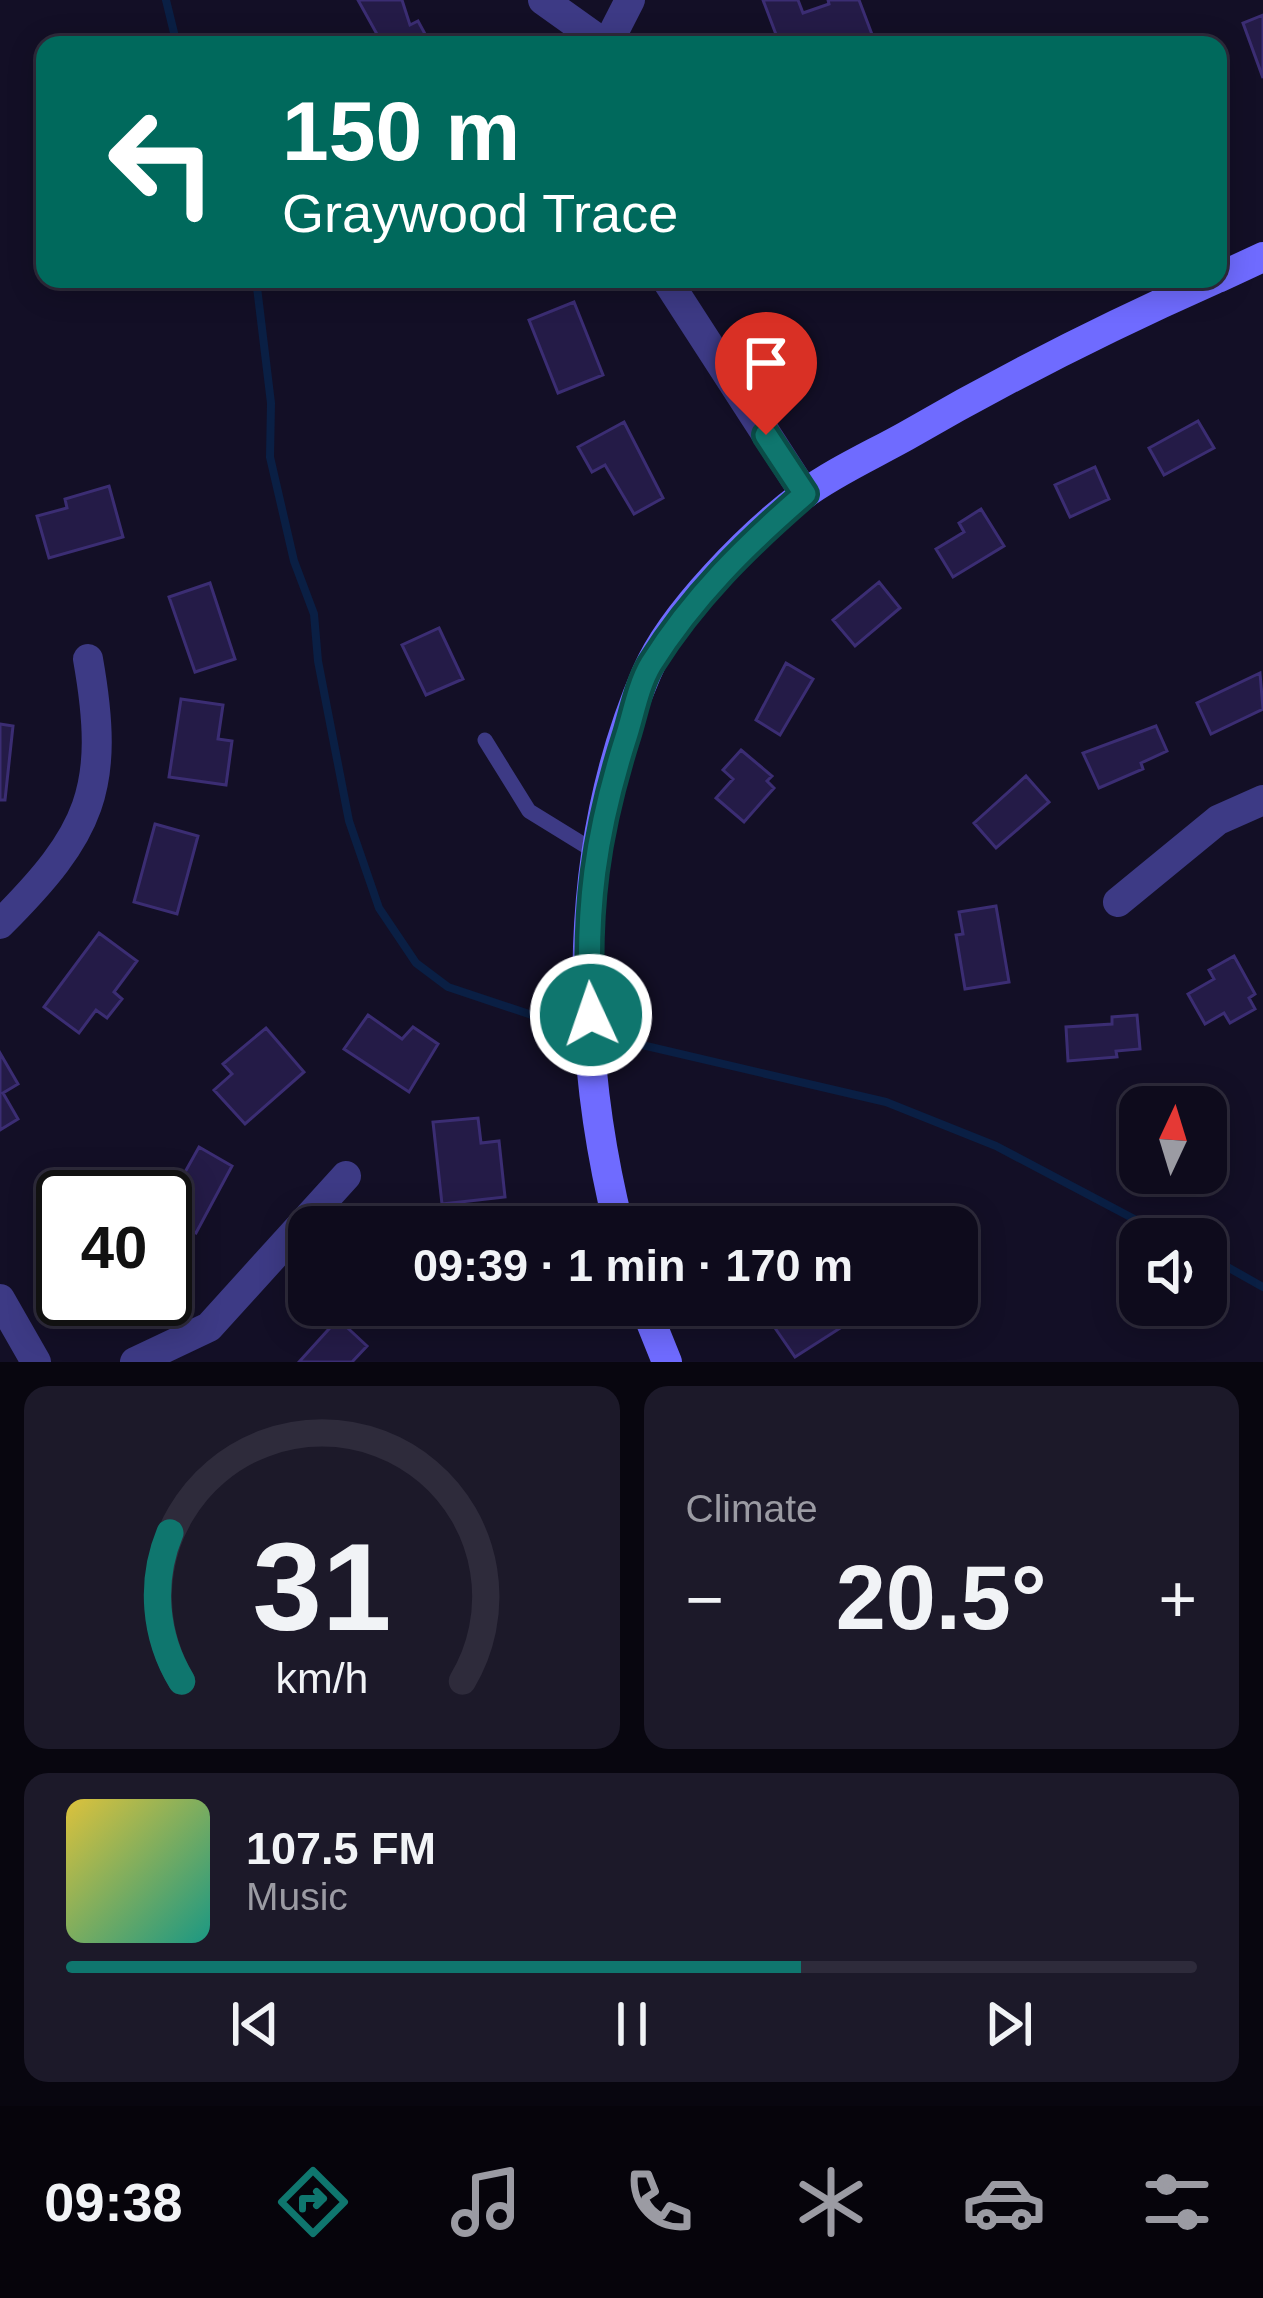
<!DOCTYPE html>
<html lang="en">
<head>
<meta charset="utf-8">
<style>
	body { margin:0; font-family:Helvetica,sans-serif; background:#1c1929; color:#f1f3f6; height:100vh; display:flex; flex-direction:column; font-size:45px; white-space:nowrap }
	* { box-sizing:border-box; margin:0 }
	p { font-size:39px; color:#9b9ba3 }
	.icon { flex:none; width:66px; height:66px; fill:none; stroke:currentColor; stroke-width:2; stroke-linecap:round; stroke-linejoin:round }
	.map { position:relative; height:1362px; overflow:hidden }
	.details { display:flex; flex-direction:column; gap:24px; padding:24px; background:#08060f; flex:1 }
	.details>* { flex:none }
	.banner { position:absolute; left:36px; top:36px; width:1191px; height:252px; border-radius:24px; box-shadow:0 6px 30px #0003,0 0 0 3px #2e2b3b; background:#00695c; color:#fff; overflow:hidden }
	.needle { width:78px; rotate:4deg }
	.controls { position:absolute; left:1119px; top:1086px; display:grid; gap:24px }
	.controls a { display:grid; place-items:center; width:108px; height:108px; border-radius:24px; background:#0e0b1c; box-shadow:0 6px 30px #0003,0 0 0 3px #2e2b3b; font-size:60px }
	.speed { position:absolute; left:36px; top:1170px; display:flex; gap:24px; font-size:60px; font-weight:700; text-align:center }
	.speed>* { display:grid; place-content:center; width:156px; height:156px; border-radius:50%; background:#0e0b1c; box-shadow:0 6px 30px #0003,0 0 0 3px #2e2b3b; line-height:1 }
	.speed .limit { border:6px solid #111; border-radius:18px; background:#fff; color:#111 }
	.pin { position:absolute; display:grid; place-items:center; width:102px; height:102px; color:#fff; margin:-123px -51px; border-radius:50% 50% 50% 0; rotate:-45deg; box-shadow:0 0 12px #0007 }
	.pin .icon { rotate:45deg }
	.me { position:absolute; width:132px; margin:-66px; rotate:357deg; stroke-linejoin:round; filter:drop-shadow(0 0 9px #0008) }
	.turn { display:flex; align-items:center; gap:42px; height:252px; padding:0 48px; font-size:54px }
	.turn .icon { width:156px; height:156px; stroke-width:2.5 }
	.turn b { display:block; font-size:84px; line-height:102px }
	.big { font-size:90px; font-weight:700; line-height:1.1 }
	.details .widget { flex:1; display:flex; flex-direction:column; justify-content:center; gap:18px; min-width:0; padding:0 42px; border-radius:24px; background:#1c1929 }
	.details .dial { align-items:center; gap:0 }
	.dial svg { height:312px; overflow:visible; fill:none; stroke:#2e2b3b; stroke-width:7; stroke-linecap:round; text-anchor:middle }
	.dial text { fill:#f1f3f6; stroke:none }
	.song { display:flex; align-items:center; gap:36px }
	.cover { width:144px; height:144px; border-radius:18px; background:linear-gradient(135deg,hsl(50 70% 55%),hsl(170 70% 35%)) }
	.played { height:12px; border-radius:6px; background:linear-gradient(90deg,#0f766e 65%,#2e2b3b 65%) }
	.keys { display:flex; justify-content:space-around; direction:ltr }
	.heat { display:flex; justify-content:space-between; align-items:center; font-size:66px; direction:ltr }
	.details .tiles { flex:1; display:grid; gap:24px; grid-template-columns:1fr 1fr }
	.widget:last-child { grid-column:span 2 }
	.trip { position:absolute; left:288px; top:1206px; width:690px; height:120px; border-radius:24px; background:#0e0b1c; box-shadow:0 6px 30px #0003,0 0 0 3px #2e2b3b; font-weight:700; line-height:120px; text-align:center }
	.tab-bar { display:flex; height:192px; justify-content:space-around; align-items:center; background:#06040b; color:#9b9ba3 }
	.tab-bar .icon { width:84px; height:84px }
	.tab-bar .current { color:#0f766e }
	.tab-bar b { font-size:54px; color:#f1f3f6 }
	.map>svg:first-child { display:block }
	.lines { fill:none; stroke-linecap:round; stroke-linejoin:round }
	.stream { stroke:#0a1f44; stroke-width:8 }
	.building { fill:#241b47; stroke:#3b2d73; stroke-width:3 }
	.lane { stroke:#3d3a85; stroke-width:15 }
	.street { stroke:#3d3a85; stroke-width:30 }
	.secondary { stroke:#6f6bff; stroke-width:30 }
	.route-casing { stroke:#0a4d48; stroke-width:30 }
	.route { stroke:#0f766e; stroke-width:21 }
</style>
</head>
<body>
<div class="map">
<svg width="1263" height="1362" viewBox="0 0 1263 1362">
	<rect width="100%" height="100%" fill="#130f26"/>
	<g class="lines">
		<!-- stream -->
		<path class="stream" d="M166 0 177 45
			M256 279 271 403 270 457 294 561 314 614 318 661 349 821 379 908 416 963 448 987 580 1031
			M595 1034 886 1102 996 1146 1172 1239
			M1206 1255 1263 1287"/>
	</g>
	<!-- building -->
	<path class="building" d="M358 0H402L410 25 418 21 431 45H383Z
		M763 0H798L803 13 829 4 828 0H859L876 45H780Z
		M1263 15V78L1243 23Z
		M574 302 603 375 558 393 529 320Z
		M1198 421 1214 448 1164 475 1149 448Z
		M624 422 663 498 634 514 605 465 592 472 578 447Z
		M1095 467 1109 499 1070 517 1055 485Z
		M109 486 123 537 49 558 37 516 67 508 65 499Z
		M981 509 1004 546 953 577 936 549 964 532 959 523Z
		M879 582 900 608 855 646 833 620Z
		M210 583 235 659 195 672 169 597Z
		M439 628 463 679 426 695 402 645Z
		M786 663 813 679 780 735 756 720Z
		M1260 673 1263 709 1211 734 1197 703Z
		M181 699 223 705 218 739 232 741 226 785 169 777Z
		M0 724 13 726 5 800H0Z
		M1156 726 1167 751 1141 763 1143 769 1099 788 1083 753Z
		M741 750 772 776 767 781 774 788 744 822 716 798 733 779 723 770Z
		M1026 776 1049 802 996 848 974 823Z
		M155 824 198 836 177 914 134 902Z
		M996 906 1009 982 965 989 956 935 963 934 959 912Z
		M99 933 137 961 114 992 122 999 107 1018 96 1010 79 1033 44 1007Z
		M1234 956 1255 994 1249 998 1255 1009 1230 1023 1224 1013 1205 1024 1188 994 1214 979 1209 970Z
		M368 1015 402 1039 413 1027 438 1044 409 1092 344 1049Z
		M1137 1015 1140 1049 1116 1051 1117 1057 1068 1061 1066 1027 1112 1024V1017Z
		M266 1028 304 1072 245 1124 214 1090 232 1074 223 1064Z
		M0 1053 18 1084 3 1093 18 1119 0 1130Z
		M478 1118 481 1143 499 1141 505 1197 442 1204 433 1122Z
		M199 1147 232 1166 196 1233 165 1216V1208Z
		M76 1299H123L85 1317Z
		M413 1305H465L454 1326Z
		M811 1305H872L873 1307 795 1357 775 1328Z
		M338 1319 367 1346 352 1362H299Z"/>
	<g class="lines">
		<!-- lane -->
		<path class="lane" d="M485 740 529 811 594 851"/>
		<!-- street -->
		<path class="street" d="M543 0 606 45
			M607 45 630 0
			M666 279 805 494
			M1118 902 1218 820 1263 800
			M0 924C91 833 111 789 88 659
			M0 1299 36 1362
			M135 1362 209 1327 346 1176"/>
		<!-- secondary -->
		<path class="secondary" d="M1218 278 1263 257
			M619 1227C574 1047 572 845 647 672 672 613 752 533 803 495 834 472 872 455 906 436 1006 378 1109 326 1215 279
			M644 1305 667 1362"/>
	</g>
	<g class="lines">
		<defs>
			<path id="route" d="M591 1015C585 909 595 834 627 734 634 711 639 684 651 664 693 597 746 545 805 494L766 435"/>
		</defs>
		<!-- route casing -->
		<use href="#route" class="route-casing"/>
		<!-- route -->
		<use href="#route" class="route"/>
	</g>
</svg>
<div class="controls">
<a><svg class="needle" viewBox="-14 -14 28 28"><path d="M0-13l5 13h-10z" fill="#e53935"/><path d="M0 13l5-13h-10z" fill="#9b9ba3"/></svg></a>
<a><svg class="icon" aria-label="sound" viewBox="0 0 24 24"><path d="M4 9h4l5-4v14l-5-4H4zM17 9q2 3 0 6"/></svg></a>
</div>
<div class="speed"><div class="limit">40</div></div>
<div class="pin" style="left:766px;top:435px;background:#d93025"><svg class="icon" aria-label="arrive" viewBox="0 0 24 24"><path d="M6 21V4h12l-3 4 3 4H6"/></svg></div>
<svg class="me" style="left:591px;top:1015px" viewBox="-20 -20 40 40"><circle r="17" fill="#0f766e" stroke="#fff" stroke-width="3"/><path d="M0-11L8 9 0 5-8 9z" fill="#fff"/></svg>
<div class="trip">09:39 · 1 min · 170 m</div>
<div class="banner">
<div class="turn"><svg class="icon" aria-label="left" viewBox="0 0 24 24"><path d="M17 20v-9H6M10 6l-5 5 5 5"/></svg><div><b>150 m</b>Graywood Trace</div></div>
</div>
</div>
<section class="details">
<div class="tiles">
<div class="widget dial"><svg viewBox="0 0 100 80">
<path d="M14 69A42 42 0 1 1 86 69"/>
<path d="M14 69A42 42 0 0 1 11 31" stroke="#0f766e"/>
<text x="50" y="56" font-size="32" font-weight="700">31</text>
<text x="50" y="72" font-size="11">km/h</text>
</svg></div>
<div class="widget"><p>Climate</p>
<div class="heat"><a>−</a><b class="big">20.5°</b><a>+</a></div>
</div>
<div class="widget">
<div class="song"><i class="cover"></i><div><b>107.5 FM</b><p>Music</p></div></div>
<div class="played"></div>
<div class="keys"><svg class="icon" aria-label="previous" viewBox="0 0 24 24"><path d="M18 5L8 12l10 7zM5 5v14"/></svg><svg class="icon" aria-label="pause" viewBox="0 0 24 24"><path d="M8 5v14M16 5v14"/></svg><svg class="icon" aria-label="next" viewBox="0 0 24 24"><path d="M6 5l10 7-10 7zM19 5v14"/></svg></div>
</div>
</div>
</section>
<nav class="tab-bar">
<b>09:38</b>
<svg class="icon current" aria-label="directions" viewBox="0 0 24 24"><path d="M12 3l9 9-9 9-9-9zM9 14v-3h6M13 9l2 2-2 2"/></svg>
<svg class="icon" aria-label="music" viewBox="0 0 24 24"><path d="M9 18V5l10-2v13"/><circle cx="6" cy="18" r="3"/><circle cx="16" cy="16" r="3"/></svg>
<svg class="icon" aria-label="phone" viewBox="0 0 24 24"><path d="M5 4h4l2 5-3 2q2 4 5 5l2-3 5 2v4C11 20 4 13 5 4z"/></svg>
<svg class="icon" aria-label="climate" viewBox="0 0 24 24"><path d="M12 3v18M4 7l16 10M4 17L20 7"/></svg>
<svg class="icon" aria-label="car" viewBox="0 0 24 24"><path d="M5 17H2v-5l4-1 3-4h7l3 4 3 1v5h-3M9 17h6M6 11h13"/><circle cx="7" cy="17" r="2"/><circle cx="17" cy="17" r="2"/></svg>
<svg class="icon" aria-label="filters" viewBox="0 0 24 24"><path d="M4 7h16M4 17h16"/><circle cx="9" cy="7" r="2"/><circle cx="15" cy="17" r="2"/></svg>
</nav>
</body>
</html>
